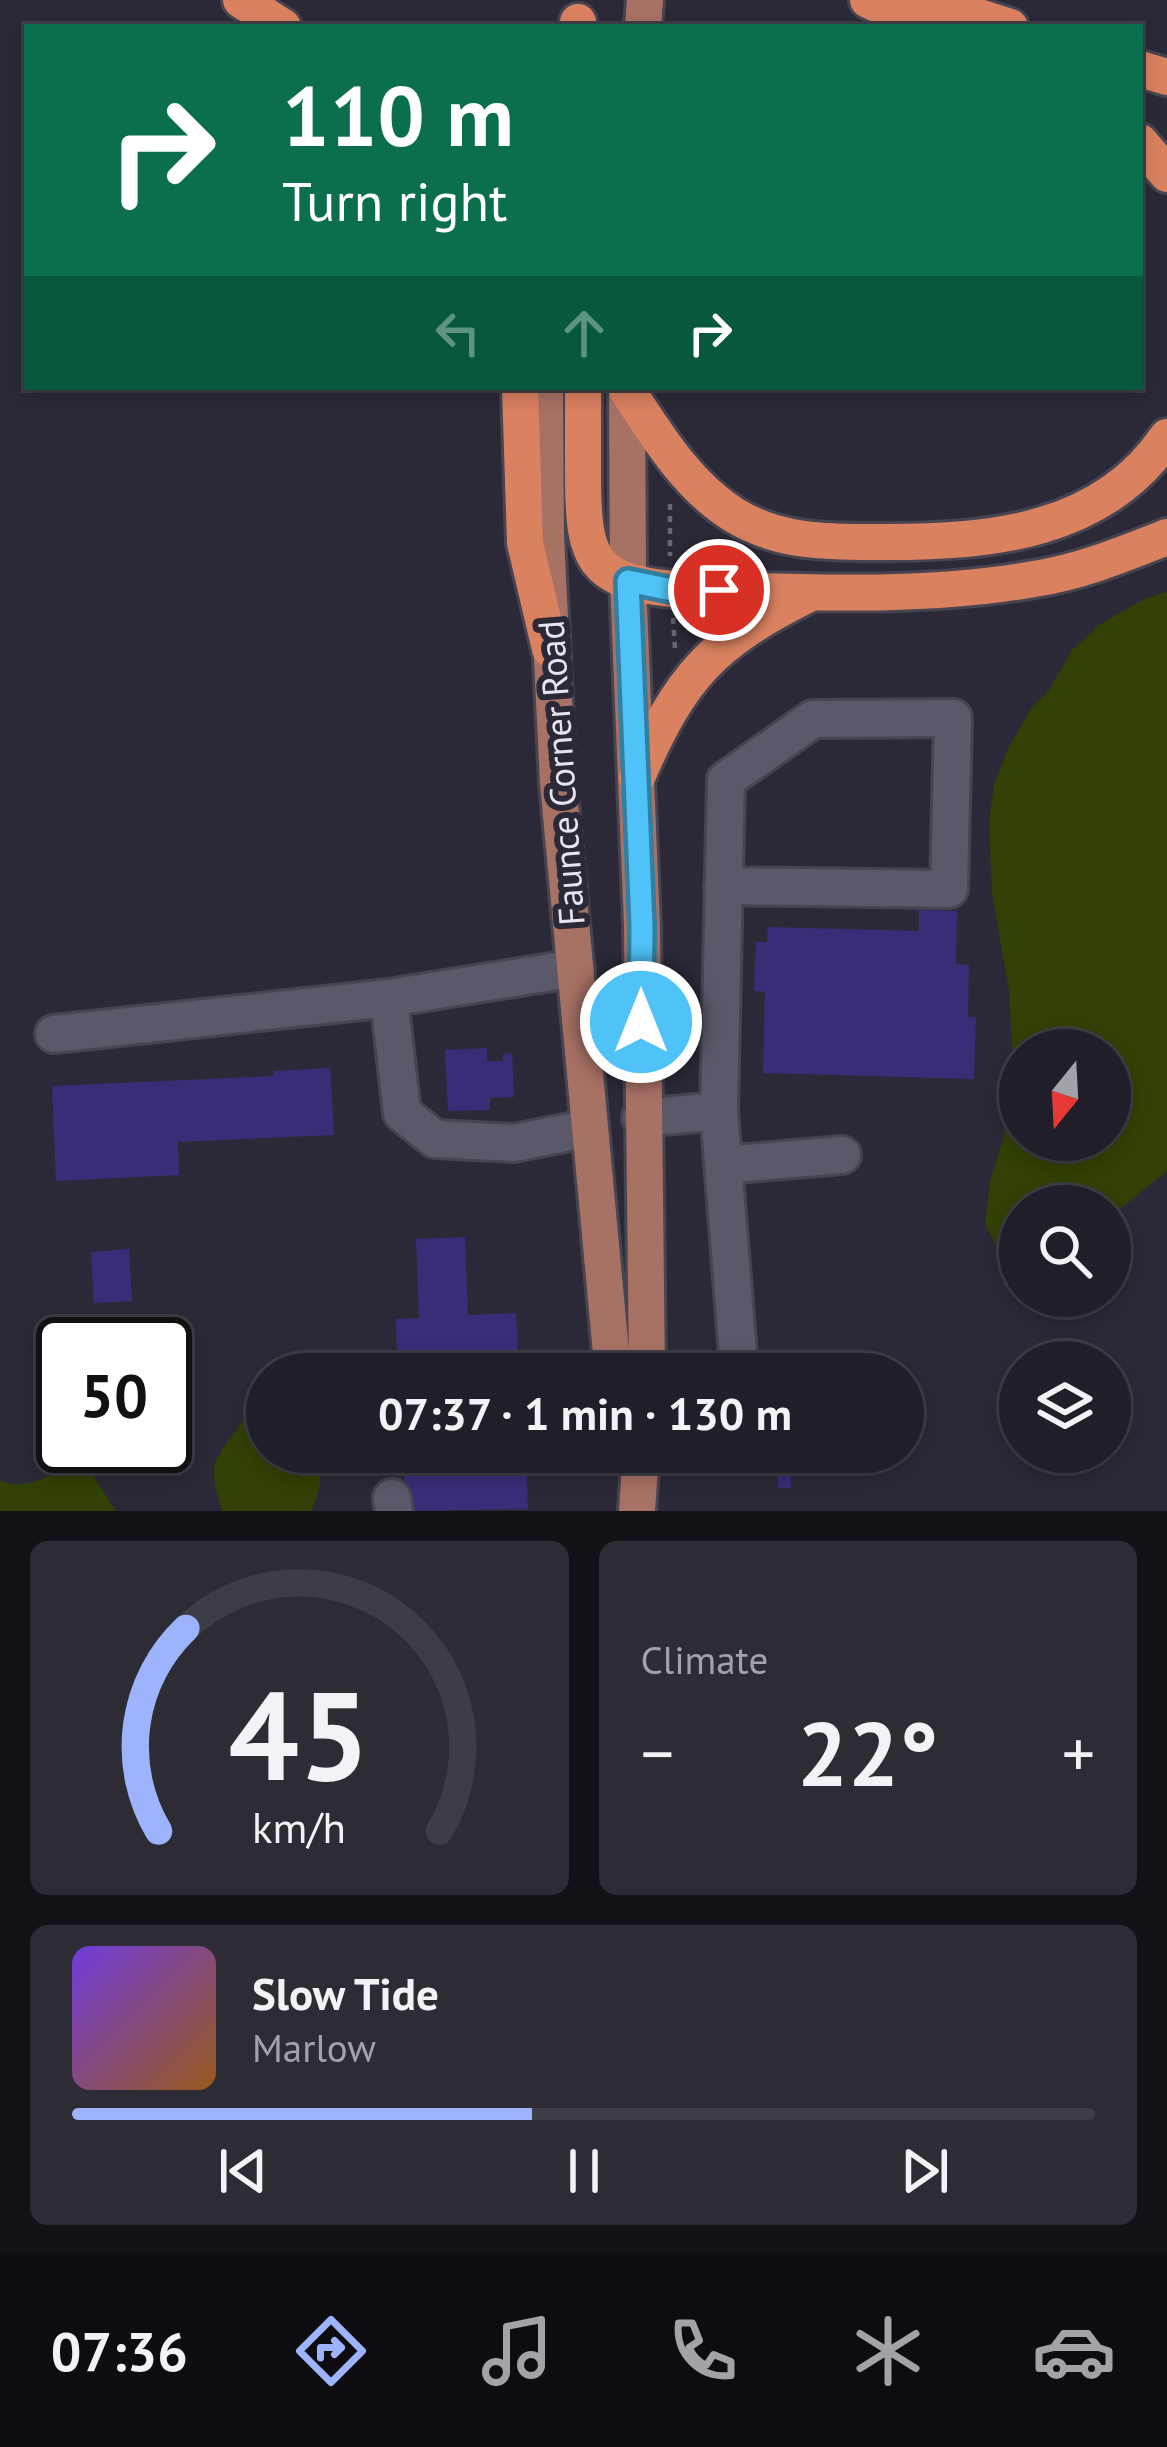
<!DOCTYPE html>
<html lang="en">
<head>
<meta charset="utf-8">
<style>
	body { margin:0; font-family:"PT Sans",sans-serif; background:#2d2c35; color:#f1f3f6; height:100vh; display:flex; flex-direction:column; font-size:45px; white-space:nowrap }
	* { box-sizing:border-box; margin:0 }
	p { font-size:39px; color:#a2a2a8 }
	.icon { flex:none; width:66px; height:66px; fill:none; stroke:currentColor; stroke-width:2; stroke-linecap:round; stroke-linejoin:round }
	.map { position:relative; height:1511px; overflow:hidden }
	.sheet { display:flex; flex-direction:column; gap:30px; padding:30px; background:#121117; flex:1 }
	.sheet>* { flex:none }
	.banner { position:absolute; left:24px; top:24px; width:1119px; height:366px; border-radius:0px; box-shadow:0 6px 18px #0003,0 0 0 3px #3d3d46; background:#0b6e4f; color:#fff; overflow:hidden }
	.needle { width:78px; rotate:198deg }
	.buttons { position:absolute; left:999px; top:1029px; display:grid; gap:24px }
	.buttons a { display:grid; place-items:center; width:132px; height:132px; border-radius:50%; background:#201f29; box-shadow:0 6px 18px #0003,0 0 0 3px #3d3d46; font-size:60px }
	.speed { position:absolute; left:36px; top:1317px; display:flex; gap:24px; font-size:60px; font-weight:700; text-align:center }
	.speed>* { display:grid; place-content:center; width:156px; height:156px; border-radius:50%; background:#201f29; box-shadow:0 6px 18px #0003,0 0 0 3px #3d3d46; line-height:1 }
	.speed .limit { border:6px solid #111; border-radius:18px; background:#fff; color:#111 }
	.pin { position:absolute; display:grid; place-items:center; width:102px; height:102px; color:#fff; margin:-51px; border:6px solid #fff; border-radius:50%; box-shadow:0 3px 12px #0007 }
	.me { position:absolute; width:132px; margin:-66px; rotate:0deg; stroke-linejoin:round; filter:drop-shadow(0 0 9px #0008) }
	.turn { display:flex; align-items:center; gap:42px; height:252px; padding:0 60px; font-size:54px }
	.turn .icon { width:156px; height:156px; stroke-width:2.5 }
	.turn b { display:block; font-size:84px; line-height:102px }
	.lanes { display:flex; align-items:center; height:114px; padding:0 60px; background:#0003; justify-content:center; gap:60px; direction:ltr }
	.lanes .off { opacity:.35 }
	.big { font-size:90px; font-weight:600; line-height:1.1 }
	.sheet .tile { flex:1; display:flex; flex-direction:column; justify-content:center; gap:18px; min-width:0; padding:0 42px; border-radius:18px; background:#2d2c35 }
	.sheet .dial { align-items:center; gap:0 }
	.dial svg { height:312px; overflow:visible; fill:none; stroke:#3d3d46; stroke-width:7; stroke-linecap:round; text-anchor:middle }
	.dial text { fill:#f1f3f6; stroke:none }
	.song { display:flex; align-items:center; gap:36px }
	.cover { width:144px; height:144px; border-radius:18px; background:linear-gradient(135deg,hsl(260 70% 55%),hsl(30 70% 35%)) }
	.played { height:12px; border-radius:6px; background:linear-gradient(90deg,#9db4fd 45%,#3d3d46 45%) }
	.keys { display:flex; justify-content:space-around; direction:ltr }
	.heat { display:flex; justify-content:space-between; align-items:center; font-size:66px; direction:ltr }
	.sheet .tiles { flex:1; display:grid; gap:30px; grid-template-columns:1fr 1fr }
	.tile:last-child { grid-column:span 2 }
	.trip { position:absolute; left:246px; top:1353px; width:678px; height:120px; border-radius:60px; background:#201f29; box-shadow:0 6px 18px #0003,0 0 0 3px #3d3d46; font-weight:600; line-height:120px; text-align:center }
	.dock { display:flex; height:192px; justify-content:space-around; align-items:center; background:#0d0c10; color:#a2a2a8 }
	.dock .icon { width:84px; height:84px }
	.dock .selected { color:#9db4fd }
	.dock b { font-size:54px; color:#f1f3f6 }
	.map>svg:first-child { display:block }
	.green { fill:#314004; fill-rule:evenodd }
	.building { fill:#3b2c78 }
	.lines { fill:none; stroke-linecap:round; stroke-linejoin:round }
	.minor-casing { stroke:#464450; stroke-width:42 }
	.major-casing { stroke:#464450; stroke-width:42 }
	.highway-casing { stroke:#464450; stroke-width:42 }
	.path { stroke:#676673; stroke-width:4.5; stroke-dasharray:6 6; stroke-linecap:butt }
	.minor { stroke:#5a5869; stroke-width:36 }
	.major { stroke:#a77164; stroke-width:36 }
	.highway { stroke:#da8160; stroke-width:36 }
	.route-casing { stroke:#337fa1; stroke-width:30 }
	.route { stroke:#4fc3f7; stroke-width:21 }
	.labels { text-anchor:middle; stroke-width:12; stroke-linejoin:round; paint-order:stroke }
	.street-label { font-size:36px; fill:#e6e5ef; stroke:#2b2937 }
</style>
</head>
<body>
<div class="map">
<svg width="1167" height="1511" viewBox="0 0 1167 1511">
	<rect width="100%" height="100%" fill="#2b2937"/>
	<!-- green -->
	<path class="green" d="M1167 592V1171L1110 1217V1206H1020V1242L995 1243 985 1224 990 1182 1004 1136 1014 1075 1009 991 992 893 989 822 994 784 1008 749 1032 707 1048 692 1072 650 1099 625 1144 599ZM1110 1050V1140H1020V1050Z
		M267 1379V1452H314C324 1474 321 1489 311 1511H222C206 1458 214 1464 242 1422 252 1408 256 1391 267 1379Z
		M77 1463 86 1465 116 1511H0V1480C23 1494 54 1472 77 1463Z"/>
	<!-- building -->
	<path class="building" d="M919 910 957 911 956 964 969 965 968 1017H976L974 1079 763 1073 765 992 754 991 756 942H767L768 927 919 931Z
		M487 1048V1061H503V1054L512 1053 514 1097 490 1098V1110L448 1111 445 1050Z
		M330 1068 334 1135 178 1142 179 1175 56 1181 52 1086 274 1076 273 1071Z
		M465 1237 468 1315 516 1313 519 1372 398 1374 396 1319 419 1318 416 1239Z
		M129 1249 132 1301 94 1303 91 1252Z
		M526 1452 528 1509 405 1511 403 1455Z
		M776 1452H789L791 1488H778Z"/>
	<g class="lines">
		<defs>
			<path id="minor" d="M723 886 949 889 953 718 813 719 726 780 719 1111 738 1355
				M389 998 402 1113 435 1139 514 1143 590 1128
				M54 1034 389 998 576 968
				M641 1118 719 1111
				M723 1165 842 1155
				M392 1498 394 1511"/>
			<path id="major" d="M643 27 645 0
				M545 387 546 536 558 783 613 1374
				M627 387 628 581 642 926 647 1374
				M637 1511 641 1452"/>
			<path id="highway" d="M241 0 283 27
				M868 0 926 27
				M926 0 1010 27
				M578 22 579 27
				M1140 69 1167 77
				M1140 142 1167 174
				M520 387 525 543 550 649
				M583 387C583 419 583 451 583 483 584 558 592 581 672 589 792 591 915 600 1034 579 1080 572 1124 554 1167 537
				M627 390C657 435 686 485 734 515 781 544 833 542 886 542 991 542 1103 532 1167 437
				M637 777C681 676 711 643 809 594"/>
		</defs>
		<!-- minor casing -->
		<use href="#minor" class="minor-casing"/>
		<!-- major casing -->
		<use href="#major" class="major-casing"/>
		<!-- highway casing -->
		<use href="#highway" class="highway-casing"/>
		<!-- path -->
		<path class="path" d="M670 504V556
			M673 618 675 648"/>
		<!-- minor -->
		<use href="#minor" class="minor"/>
		<!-- major -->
		<use href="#major" class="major"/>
		<!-- highway -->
		<use href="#highway" class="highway"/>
	</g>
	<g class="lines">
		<defs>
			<path id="route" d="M641 1022 642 926 628 581 672 590H719"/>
		</defs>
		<!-- route casing -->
		<use href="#route" class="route-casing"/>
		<!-- route -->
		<use href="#route" class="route"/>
	</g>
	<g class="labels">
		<!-- street labels -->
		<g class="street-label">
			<text transform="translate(561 773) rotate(-94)" y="13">Faunce Corner Road</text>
		</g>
	</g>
</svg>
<div class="buttons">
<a><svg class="needle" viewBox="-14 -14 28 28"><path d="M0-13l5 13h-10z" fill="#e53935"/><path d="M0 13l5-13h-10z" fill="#a2a2a8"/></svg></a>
<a><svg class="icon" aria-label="search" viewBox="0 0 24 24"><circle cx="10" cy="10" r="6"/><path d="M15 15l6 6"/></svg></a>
<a><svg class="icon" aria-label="layers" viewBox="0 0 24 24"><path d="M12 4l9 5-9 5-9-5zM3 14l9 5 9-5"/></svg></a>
</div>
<div class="speed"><div class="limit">50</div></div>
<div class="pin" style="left:719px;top:590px;background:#d93025"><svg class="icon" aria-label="arrive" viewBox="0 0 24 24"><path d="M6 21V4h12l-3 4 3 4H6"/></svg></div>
<svg class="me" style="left:641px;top:1022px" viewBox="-20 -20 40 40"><circle r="17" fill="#4fc3f7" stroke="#fff" stroke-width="3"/><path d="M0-11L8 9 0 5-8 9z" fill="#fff"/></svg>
<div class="trip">07:37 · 1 min · 130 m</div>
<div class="banner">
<div class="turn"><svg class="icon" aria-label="right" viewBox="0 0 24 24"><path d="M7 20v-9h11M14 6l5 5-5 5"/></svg><div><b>110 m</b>Turn right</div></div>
<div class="lanes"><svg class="icon off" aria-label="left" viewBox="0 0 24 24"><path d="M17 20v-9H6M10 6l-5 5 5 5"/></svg><svg class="icon off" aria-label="ahead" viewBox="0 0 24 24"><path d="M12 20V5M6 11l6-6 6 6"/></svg><svg class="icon" aria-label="right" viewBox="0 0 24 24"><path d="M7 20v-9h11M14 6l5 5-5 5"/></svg></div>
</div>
</div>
<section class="sheet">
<div class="tiles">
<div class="tile dial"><svg viewBox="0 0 100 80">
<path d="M14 69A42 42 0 1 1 86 69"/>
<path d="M14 69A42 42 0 0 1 21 17" stroke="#9db4fd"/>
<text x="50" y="56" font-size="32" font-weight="700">45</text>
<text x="50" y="72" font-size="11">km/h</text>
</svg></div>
<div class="tile"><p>Climate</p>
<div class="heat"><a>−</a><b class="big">22°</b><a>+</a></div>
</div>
<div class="tile">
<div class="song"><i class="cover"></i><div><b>Slow Tide</b><p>Marlow</p></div></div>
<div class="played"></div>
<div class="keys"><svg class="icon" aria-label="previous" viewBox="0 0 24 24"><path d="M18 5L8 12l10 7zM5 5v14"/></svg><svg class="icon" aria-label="pause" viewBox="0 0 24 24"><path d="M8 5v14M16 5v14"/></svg><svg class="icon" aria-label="next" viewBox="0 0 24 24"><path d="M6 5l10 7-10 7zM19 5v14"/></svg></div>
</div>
</div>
</section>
<nav class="dock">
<b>07:36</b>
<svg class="icon selected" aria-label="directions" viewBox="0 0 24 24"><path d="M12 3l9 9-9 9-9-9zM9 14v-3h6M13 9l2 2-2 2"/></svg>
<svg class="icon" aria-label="music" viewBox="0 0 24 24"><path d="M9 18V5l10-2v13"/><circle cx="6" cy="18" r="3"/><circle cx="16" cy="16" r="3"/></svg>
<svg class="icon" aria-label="phone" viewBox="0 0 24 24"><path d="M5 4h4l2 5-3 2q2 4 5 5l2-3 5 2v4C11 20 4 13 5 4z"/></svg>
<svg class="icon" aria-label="climate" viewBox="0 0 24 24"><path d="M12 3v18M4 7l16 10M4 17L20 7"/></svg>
<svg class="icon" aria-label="car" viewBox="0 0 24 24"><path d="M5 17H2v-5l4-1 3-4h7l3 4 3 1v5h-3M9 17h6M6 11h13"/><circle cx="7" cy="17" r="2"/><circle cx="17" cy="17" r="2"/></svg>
</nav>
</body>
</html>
